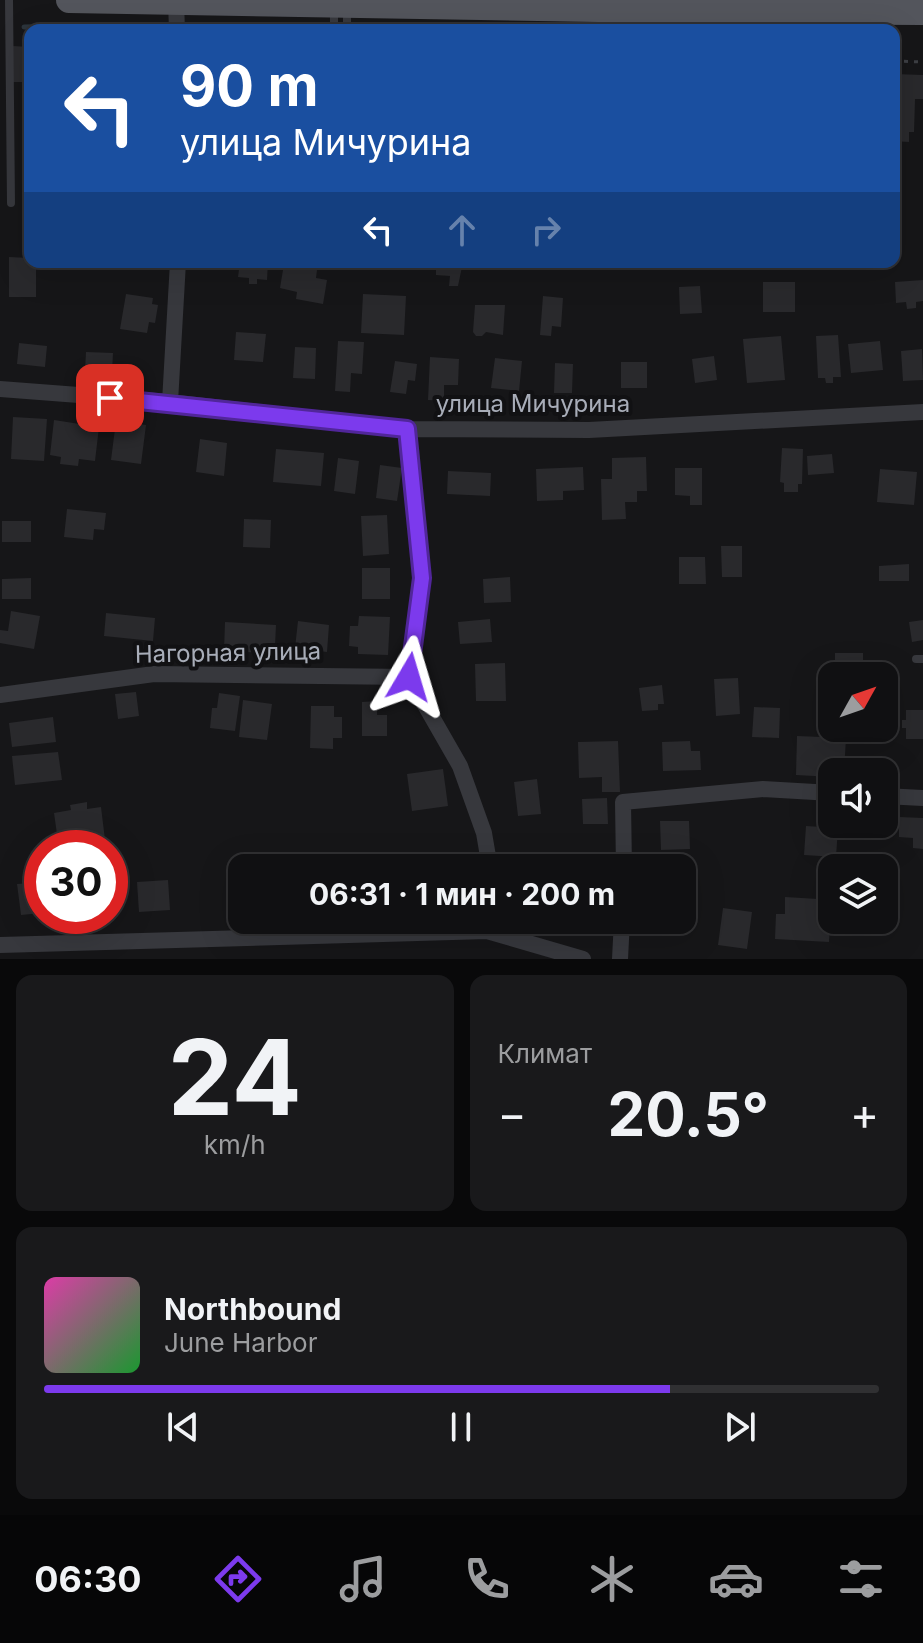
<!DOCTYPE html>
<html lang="ru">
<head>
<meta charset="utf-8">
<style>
	body { margin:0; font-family:Inter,sans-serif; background:#19191b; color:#f1f3f6; height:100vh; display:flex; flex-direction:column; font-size:30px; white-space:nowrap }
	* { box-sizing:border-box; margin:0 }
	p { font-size:26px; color:#9c9d9f }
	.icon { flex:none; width:44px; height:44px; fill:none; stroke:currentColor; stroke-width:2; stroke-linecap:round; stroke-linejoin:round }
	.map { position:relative; height:959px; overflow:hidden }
	.drawer { display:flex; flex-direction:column; gap:16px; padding:16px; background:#09090a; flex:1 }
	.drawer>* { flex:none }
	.guide { position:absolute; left:24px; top:24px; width:876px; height:244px; border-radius:16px; box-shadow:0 8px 32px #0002,0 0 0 2px #303032; background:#1a4fa0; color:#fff; overflow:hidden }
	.needle { width:52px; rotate:50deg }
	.controls { position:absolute; left:818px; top:662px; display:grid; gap:16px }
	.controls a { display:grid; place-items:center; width:80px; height:80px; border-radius:16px; background:#101012; box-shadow:0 8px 32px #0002,0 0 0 2px #303032; font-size:40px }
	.speed { position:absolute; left:24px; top:830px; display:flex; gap:16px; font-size:40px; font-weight:700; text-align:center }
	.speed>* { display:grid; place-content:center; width:104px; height:104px; border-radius:50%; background:#101012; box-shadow:0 8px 32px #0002,0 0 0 2px #303032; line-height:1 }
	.speed .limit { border:12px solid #d22; background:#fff; color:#111 }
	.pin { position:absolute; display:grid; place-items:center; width:68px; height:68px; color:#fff; margin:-34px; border-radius:16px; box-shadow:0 4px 12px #0006 }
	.me { position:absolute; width:88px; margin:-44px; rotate:7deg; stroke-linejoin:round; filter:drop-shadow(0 0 6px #0008) }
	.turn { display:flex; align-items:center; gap:28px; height:168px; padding:0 24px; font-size:36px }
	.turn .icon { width:104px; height:104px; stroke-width:2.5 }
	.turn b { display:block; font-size:56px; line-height:68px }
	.lanes { display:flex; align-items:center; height:76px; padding:0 24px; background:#0003; justify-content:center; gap:40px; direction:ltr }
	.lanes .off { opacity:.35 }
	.big { font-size:60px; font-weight:700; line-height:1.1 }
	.drawer .tile { flex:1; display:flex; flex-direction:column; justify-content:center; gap:12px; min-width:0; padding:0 28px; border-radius:16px; background:#19191b }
	.drawer .dial { align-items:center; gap:0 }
	.dial b { font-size:104px; line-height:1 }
	.song { display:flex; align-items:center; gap:24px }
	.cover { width:96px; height:96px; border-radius:12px; background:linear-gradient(135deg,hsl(320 70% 55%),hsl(130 70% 35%)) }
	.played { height:8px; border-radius:4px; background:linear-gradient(90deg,#7c3aed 75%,#303032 75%) }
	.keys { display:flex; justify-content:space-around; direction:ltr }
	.heat { display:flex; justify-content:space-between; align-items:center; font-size:44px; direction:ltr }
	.drawer .tiles { flex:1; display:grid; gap:16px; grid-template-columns:1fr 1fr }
	.tile:last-child { grid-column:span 2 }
	.trip { position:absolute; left:228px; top:854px; width:468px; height:80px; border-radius:16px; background:#101012; box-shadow:0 8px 32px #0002,0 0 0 2px #303032; font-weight:700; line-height:80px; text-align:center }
	.tabs { display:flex; height:128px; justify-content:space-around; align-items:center; background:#060607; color:#9c9d9f }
	.tabs .icon { width:56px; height:56px }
	.tabs .current { color:#7c3aed }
	.tabs b { font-size:36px; color:#f1f3f6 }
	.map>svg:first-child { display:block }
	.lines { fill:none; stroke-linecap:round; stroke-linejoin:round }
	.stream { stroke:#2c353c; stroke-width:5 }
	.building { fill:#29292c }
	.path { stroke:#3d3f44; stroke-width:3; stroke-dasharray:4 6; stroke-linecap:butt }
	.lane { stroke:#37383d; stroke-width:8 }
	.street { stroke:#37383d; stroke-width:16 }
	.primary { stroke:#53555c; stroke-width:26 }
	.route-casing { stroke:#51269a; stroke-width:20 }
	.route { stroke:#7c3aed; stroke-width:14 }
	.labels { text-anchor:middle; stroke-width:8; stroke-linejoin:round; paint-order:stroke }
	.street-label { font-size:24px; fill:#a8adb8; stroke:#111113 }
</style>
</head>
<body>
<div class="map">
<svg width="923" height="959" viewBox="0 0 923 959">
	<rect width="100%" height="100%" fill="#161618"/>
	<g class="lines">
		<!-- stream -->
		<path class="stream" d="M24 27 135 25 162 30
			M349 30H388"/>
	</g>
	<!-- building -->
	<path class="building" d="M13 46 30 47V82H13Z
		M894 74 923 75V99H915L914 132H909V142L894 141Z
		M9 257 30 258V262H36V297H9Z
		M240 262H268L267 280 257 279V284H249V278L238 277Z
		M436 262H463L458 286H449L450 276 436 275Z
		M715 262H764V268L715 266Z
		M284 264 317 270 316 278 327 280 323 304 296 299 297 292 280 288Z
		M923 280V301L916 302V308L907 309 906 302 896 303 895 282Z
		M763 282H795V312H763Z
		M700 286 702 313 680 314 679 287Z
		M126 294 153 298 152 304 158 305 155 323 149 322 147 333 120 329Z
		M363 294 406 296 404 335 361 333Z
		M543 296 563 298 561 327 552 326 551 336 540 335Z
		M475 305H505L503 335 486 332 482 336H476L473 332Z
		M236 332 266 334 263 362 234 360Z
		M838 335 841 377H833V383H826L825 378H818L816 336Z
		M781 336 785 380 747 383 743 339Z
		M338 341 364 342 362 374 351 373 350 392 335 391Z
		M880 341 883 370 851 373 848 344Z
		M19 343 47 346 45 367 17 364Z
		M295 347 316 348 315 379 293 378Z
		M922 349 923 380 903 381 901 351Z
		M86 352 113 353 112 373 85 371Z
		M714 356 717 380 695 383 692 359Z
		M430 357 459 359 458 385H444V401L428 400Z
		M495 358 522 361 519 391 491 388Z
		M395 361 417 364 415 381 408 380 406 394 390 392Z
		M621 362H647V388H621Z
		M555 363 573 364 572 393H554Z
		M13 417 47 419 44 461 11 459Z
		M54 420 99 427 95 461 79 459 78 466 60 464 61 457 50 455Z
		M116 421 146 425 141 464 111 460Z
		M200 439 227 443 224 476 196 472Z
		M782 448 803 449 802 484H798V492H784V483L780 482Z
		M276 449 324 453 321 486 273 482Z
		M832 454 834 473 808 475 807 456Z
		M646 457 647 491H637V502H625L626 519 602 520 601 479H612V458Z
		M338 458 359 461 355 494 334 491Z
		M380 465 402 468 397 501 376 498Z
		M583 467 584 490 563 491V500L537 501 536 469Z
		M675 468H702V505H690V496L675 495Z
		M880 469 917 472 914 505 877 502Z
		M448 471 491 473 490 496 447 494Z
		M67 509 106 513 104 530 94 529 93 540 64 537Z
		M387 515 389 554 363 556 361 516Z
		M244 519 271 520 270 548 243 547Z
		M2 521H31V542H2Z
		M721 546H742V577H722Z
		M679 557H705L706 584H679Z
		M909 564V581H879V566Z
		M362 568H390V599H362Z
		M510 577 511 602 484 603 483 579Z
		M31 578V599H2V579Z
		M11 611 40 616 34 649 0 643V630L8 631Z
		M106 613 155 618 153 641 104 636Z
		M359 616 390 617 388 655 358 654V647L349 646 350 626H358Z
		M490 619 492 642 460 644 458 622Z
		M923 620V640L912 642 909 622Z
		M298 621 329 625 327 652 295 648Z
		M225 622 276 625 275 646 265 645 264 653 224 651Z
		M835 653H863V670H854V674H835Z
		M505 663 506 701H476L475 664Z
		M738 678 740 714 716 716 714 679Z
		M662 685 664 704H658V710L642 711 639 688Z
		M136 692 139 716 118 719 115 694Z
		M219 693 240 696 235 731 210 728 212 708H217Z
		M243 700 272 704 267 740 239 737Z
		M377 701V715H387V736H362V702Z
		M311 706H334V717H342V738H333V749L310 748Z
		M754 707 780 708 779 738 752 737Z
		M906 710H923V739H906V728H902V720H906Z
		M53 717 56 742 12 747 9 723Z
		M797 736 846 738 844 772H832V777L796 775Z
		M618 741 620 792H602V777L579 778 578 742Z
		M690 741 691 751H700L701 770 663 771 662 742Z
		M58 752 62 780 15 785 12 756Z
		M443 769 448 806 412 811 407 774Z
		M537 779 541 814 518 816 514 782Z
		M607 798 608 824H583L582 799Z
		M87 802V809L101 807 106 848H59L54 813 71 810 70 805Z
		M899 817 923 818V849L913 848V838L899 837Z
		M660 821H689L690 849 661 850Z
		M806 826 838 828 836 857 804 855Z
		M462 859 463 868H419V866Z
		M168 880 170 910 139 912 137 882Z
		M42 882V913L21 915 17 884Z
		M785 897 818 899 817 924H830L829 942 775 939 776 914H785Z
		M723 908 752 912 747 949 718 945Z"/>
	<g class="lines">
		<!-- path -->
		<path class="path" d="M894 61 923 62"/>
		<!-- lane -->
		<path class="lane" d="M9 0 11 203
			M334 7V30
			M347 30V7
			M916 659H923"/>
		<!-- street -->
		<path class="street" d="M176 2 177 30
			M0 389 170 402 407 429 589 430 923 412
			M170 402 178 262
			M407 429 422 578 409 677 460 766 484 833 490 868
			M0 695 154 674 409 677
			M884 796 923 798
			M624 868 623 802 763 789 832 793
			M0 945 487 931 583 959
			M620 959 622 920"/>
		<!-- primary -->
		<path class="primary" d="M69 0 718 11 923 12"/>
	</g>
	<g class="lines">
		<defs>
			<path id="route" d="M110 398 407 429 422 578 409 677"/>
		</defs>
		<!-- route casing -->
		<use href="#route" class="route-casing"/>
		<!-- route -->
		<use href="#route" class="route"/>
	</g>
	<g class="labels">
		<!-- street labels -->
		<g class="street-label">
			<text x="533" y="412">улица Мичурина</text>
			<text transform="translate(228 653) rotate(-1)" y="8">Нагорная улица</text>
		</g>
	</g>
</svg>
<div class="controls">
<a><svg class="needle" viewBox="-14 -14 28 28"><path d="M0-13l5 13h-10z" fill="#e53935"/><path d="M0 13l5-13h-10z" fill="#9c9d9f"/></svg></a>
<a><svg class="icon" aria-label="sound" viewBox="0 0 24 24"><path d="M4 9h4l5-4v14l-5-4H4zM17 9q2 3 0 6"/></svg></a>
<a><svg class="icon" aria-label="layers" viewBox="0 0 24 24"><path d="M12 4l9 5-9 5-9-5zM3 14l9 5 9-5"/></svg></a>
</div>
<div class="speed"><div class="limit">30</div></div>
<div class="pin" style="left:110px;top:398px;background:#d93025"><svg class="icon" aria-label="arrive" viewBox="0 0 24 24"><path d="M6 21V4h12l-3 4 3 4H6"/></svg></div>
<svg class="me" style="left:409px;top:677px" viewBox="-20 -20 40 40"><path d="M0-17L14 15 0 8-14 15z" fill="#7c3aed" stroke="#fff" stroke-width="4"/></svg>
<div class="trip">06:31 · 1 мин · 200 m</div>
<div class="guide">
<div class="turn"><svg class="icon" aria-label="left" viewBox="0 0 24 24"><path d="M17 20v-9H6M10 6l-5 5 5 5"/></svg><div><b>90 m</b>улица Мичурина</div></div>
<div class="lanes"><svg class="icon" aria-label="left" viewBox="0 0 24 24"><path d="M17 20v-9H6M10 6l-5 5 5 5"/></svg><svg class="icon off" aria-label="ahead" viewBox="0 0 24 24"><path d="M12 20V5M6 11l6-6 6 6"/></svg><svg class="icon off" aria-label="right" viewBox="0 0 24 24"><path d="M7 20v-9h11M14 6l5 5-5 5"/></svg></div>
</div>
</div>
<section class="drawer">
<div class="tiles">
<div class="tile dial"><b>24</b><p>km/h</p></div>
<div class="tile"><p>Климат</p>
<div class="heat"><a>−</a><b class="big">20.5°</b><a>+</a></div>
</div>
<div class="tile">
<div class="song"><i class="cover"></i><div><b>Northbound</b><p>June Harbor</p></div></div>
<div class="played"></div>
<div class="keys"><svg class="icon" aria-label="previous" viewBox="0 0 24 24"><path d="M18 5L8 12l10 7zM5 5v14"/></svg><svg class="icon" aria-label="pause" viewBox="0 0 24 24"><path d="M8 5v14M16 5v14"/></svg><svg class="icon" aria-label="next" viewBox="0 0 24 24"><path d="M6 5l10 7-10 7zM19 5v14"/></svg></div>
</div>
</div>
</section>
<nav class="tabs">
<b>06:30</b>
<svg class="icon current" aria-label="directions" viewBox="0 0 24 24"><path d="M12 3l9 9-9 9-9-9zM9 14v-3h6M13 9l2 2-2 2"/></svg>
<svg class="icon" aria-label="music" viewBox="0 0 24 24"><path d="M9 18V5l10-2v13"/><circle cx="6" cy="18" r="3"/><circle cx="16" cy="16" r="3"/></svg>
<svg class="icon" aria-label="phone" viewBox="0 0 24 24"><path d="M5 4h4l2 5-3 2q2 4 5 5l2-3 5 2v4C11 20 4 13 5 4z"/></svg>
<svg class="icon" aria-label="climate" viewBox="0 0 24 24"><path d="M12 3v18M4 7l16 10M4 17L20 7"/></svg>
<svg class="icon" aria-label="car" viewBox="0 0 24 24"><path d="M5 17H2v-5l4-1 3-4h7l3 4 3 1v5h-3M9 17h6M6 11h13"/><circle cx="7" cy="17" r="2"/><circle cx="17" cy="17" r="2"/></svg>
<svg class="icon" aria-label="filters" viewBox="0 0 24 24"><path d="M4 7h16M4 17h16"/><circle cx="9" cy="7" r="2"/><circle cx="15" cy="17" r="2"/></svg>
</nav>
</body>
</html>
